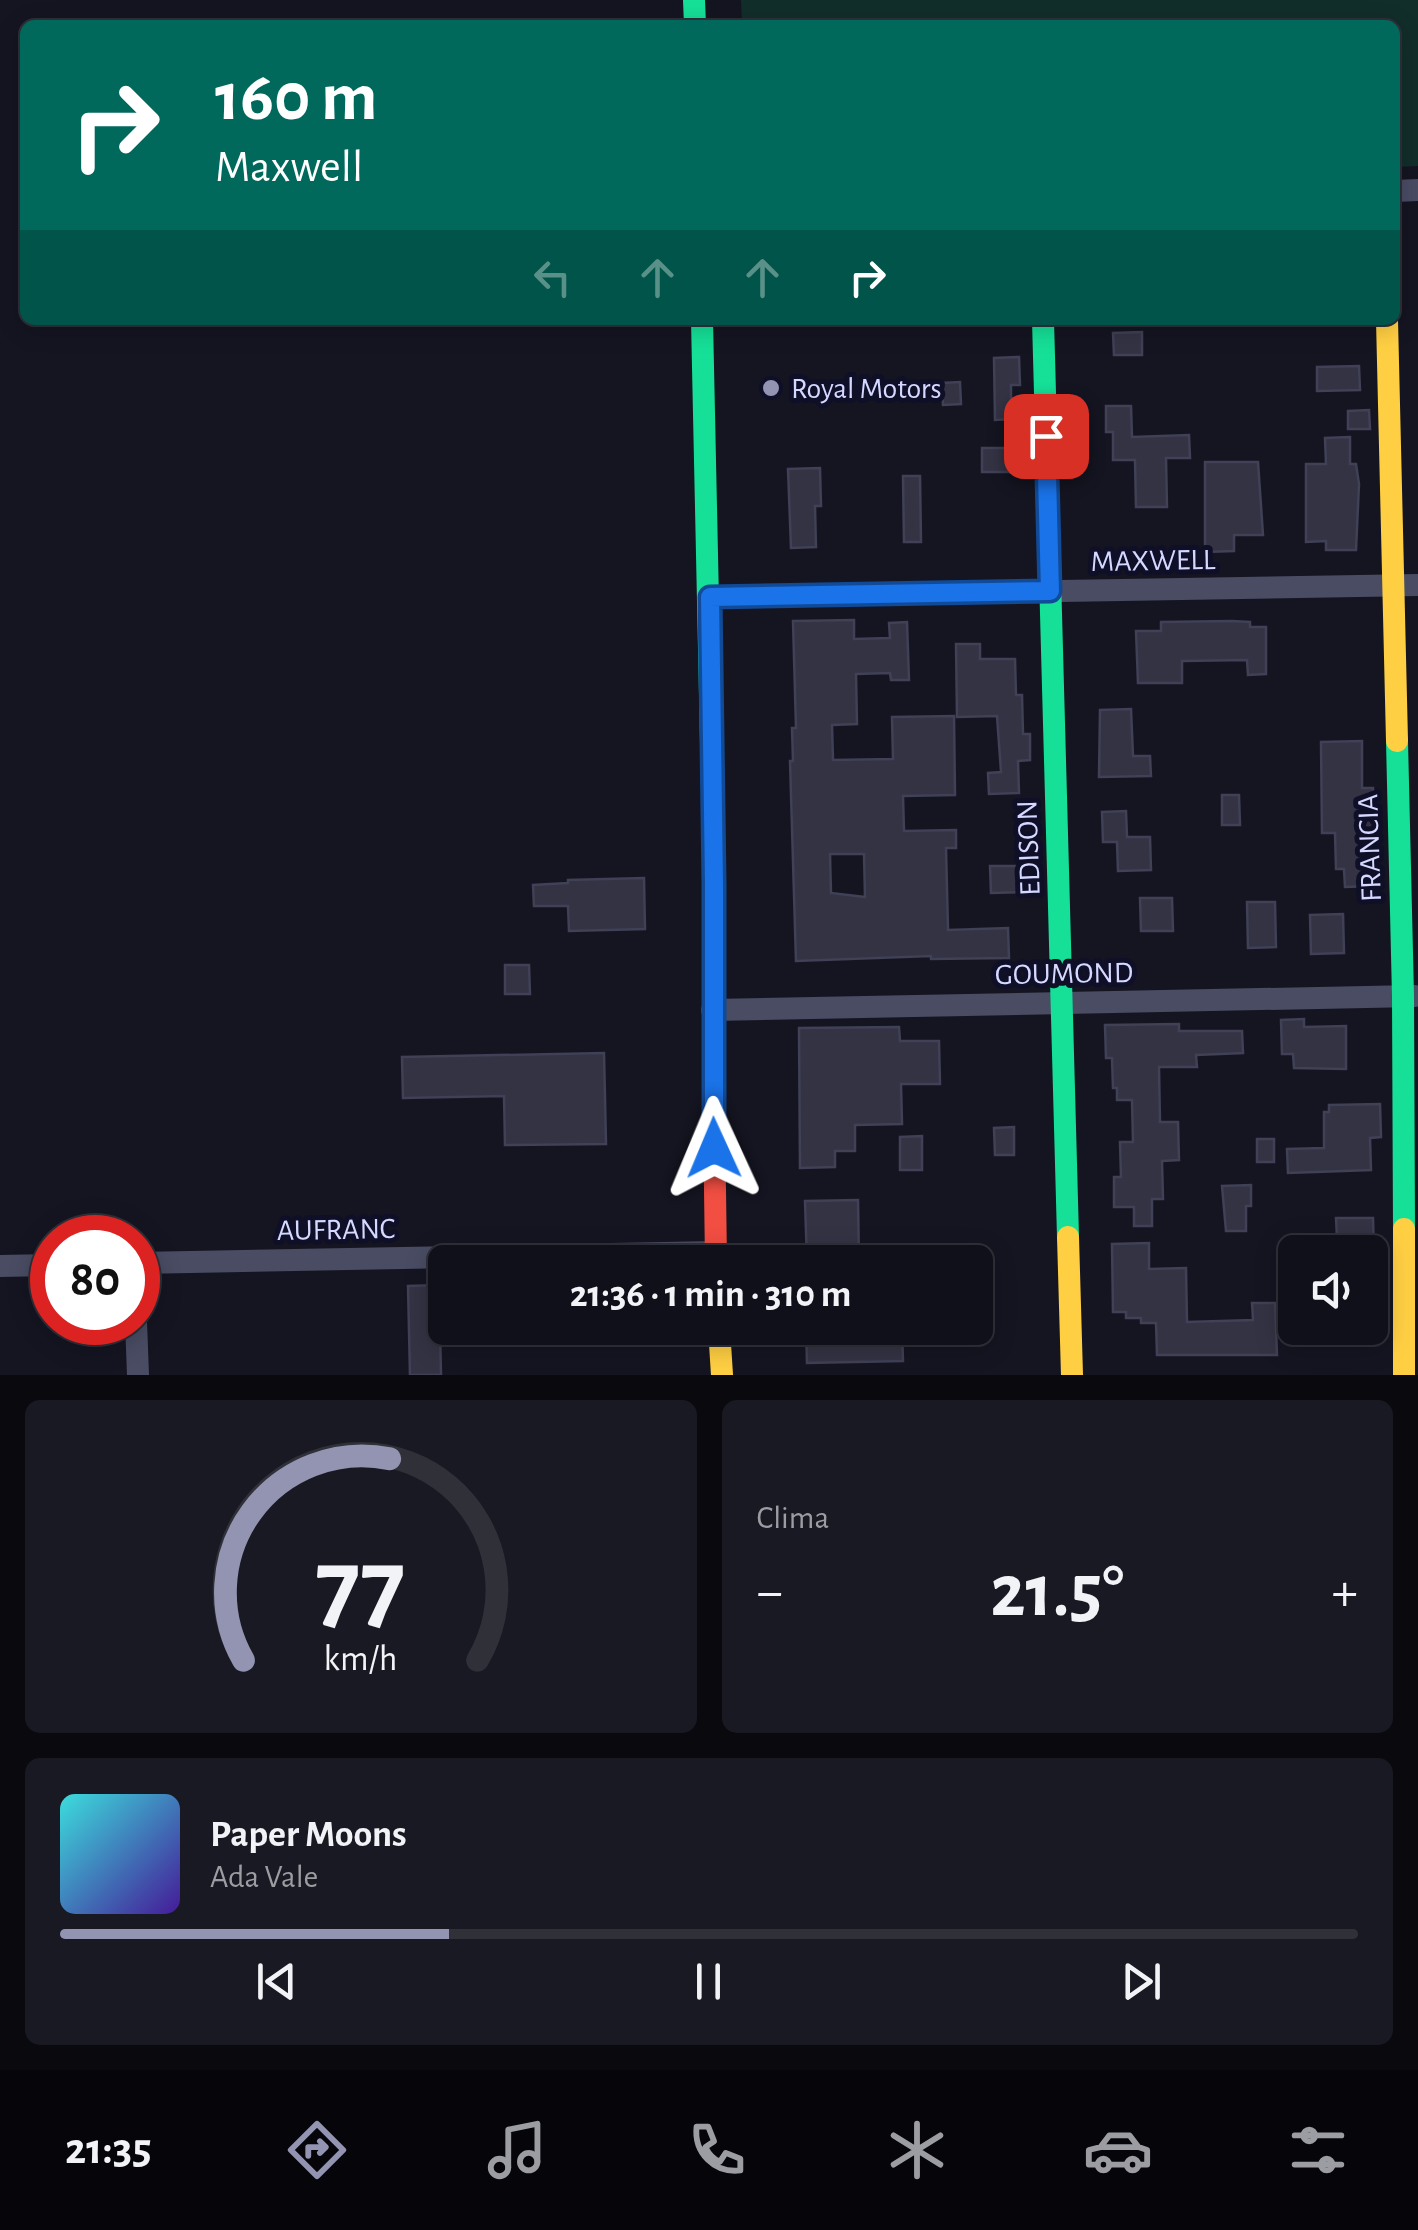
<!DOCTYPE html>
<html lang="es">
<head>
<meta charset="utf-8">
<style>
	body { margin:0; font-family:"Alegreya Sans",sans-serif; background:#191923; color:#f1f3f6; height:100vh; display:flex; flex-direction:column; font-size:38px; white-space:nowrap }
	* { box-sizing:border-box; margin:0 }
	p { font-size:32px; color:#9c9da2 }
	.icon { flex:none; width:55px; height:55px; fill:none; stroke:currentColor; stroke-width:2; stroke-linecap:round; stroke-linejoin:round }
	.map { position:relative; height:1375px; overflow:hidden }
	.side { display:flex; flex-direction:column; gap:25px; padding:25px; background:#09090e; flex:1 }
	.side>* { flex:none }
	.banner { position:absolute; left:20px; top:20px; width:1380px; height:305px; border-radius:15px; box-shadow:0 5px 25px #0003,0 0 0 2px #303039; background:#00695c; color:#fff; overflow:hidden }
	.buttons { position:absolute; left:1278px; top:1235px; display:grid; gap:20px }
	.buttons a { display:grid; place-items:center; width:110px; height:110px; border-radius:15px; background:#10101a; box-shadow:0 5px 25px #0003,0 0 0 2px #303039; font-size:50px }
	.speed { position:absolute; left:30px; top:1215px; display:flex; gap:20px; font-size:50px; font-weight:700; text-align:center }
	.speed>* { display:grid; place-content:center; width:130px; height:130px; border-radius:50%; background:#10101a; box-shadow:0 5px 25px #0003,0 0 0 2px #303039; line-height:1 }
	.speed .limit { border:15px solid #d22; background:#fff; color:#111 }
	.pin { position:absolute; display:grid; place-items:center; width:85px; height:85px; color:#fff; margin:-42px; border-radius:20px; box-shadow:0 5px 15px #0006 }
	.me { position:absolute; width:110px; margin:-55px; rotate:359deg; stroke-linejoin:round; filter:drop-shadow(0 0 8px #0008) }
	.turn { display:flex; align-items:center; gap:35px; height:210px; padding:0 30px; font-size:45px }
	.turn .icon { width:130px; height:130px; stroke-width:2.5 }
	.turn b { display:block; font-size:70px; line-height:85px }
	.lanes { display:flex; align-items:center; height:95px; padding:0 30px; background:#0003; justify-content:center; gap:50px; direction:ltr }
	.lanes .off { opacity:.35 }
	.big { font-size:75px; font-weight:600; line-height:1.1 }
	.side .widget { flex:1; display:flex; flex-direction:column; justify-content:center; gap:15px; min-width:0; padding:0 35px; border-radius:15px; background:#191923 }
	.side .dial { align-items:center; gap:0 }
	.dial svg { height:260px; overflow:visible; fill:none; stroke:#303039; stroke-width:7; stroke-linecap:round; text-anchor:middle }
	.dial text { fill:#f1f3f6; stroke:none }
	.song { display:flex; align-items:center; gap:30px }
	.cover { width:120px; height:120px; border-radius:15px; background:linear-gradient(135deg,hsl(180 70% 55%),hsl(260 70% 35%)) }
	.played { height:10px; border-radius:5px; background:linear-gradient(90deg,#9294b2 30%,#303039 30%) }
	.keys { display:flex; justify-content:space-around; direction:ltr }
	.heat { display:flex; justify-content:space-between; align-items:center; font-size:55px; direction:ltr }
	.side .tiles { flex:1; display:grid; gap:25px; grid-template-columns:1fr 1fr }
	.widget:last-child { grid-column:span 2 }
	.trip { position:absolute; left:428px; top:1245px; width:565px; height:100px; border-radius:15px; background:#10101a; box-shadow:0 5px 25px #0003,0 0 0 2px #303039; font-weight:600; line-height:100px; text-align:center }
	.dock { display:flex; height:160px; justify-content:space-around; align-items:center; background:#06060a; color:#9c9da2 }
	.dock .icon { width:70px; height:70px }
	.dock .on { color:#9294b2 }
	.dock b { font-size:45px; color:#f1f3f6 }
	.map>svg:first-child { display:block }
	.green { fill:#122e2a }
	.building { fill:#334; stroke:#404056; stroke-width:2.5; fill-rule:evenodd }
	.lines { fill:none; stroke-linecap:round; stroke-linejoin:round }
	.street { stroke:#494c63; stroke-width:22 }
	.fast { stroke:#16e098; stroke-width:22 }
	.slow { stroke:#ffcf43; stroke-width:22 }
	.jam { stroke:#f24e42; stroke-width:22 }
	.route-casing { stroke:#114b97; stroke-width:25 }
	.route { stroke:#1a73e8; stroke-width:18 }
	.poi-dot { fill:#9294b2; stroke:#0f0f28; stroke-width:4 }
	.labels { text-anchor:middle; stroke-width:10; stroke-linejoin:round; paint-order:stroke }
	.poi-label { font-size:30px; fill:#d5d8ff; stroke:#0f0f28; text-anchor:start }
	.street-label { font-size:30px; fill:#d5d8ff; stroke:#0f0f28 }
</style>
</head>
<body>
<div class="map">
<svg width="1418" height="1375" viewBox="0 0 1418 1375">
	<rect width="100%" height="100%" fill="#151522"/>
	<!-- green -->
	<path class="green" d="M741 0H1418V166L1395 167V25H742Z"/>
	<!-- building -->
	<path class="building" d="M1142 332V355H1114L1113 333Z
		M1019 357 1020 385H1011V419L995 420 994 358Z
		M1359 366 1360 390 1317 391V367Z
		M960 382 961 404 943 405 942 383Z
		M1106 406H1131L1132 437 1189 435 1190 458H1166L1167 507H1136L1135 460H1113V432H1106Z
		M1369 410 1370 429H1348V411Z
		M1350 437V464H1356L1359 484 1356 550H1326V541L1306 542V464H1326L1325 438Z
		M982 448H1015L1016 472H982Z
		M1205 462H1258L1263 535H1234V551L1205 552Z
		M820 468 821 506H815L816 547 791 548 788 469Z
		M903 476H920L921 542H904Z
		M854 620V639L890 638 889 623 907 622 909 680H891L890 673 856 674 857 724 832 725 833 760 893 759 892 717 954 716 955 795 903 796 904 831 956 830V848H946L948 930 1008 928 1009 958 931 959V956L796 961 790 761H793L792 728H796L793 621ZM830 854H864L865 897 831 893Z
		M1232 621 1250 622V627H1266V674L1248 675 1247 660 1182 661V683H1138L1136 631H1161V622Z
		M956 644H980V659H1015L1016 695H1022L1023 734H1030V760L1018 761 1019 793 989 794 988 773 1001 772 997 716 957 717Z
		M1131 709 1133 756H1150L1151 776 1099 777 1100 710Z
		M1362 741V788H1373L1372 886 1345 887 1344 869H1336L1335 833H1322L1321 742Z
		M1222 795H1239L1240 825H1222Z
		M1126 811 1127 837H1150L1151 870 1118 871 1117 842H1103L1102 812Z
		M990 866H1023V892L991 893Z
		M644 878 645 929 569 931 568 906H534L533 885 568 883V880Z
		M1140 898H1172L1173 931H1141Z
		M1247 902H1275L1276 947 1248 948Z
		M1343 914 1344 953 1311 954 1310 915Z
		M505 965H529L530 994H505Z
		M1304 1019V1027L1346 1026V1069L1294 1068 1293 1054H1282L1281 1020Z
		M1179 1024V1031H1242L1243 1053 1196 1055 1197 1067H1159L1160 1122H1178L1179 1160 1162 1161 1163 1199H1152V1226H1134V1207H1114V1177H1121L1120 1142H1133L1132 1100H1117V1088H1113L1112 1058H1106L1105 1025Z
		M899 1027 900 1041H939L940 1084H901L902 1124 855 1125V1151H835V1167L800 1168 799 1028Z
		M604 1053 606 1144 505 1145 504 1096 403 1098 402 1057Z
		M1380 1104 1381 1137 1370 1138 1371 1170 1288 1173 1287 1149 1324 1148V1112H1329V1105Z
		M1014 1127V1155H995L994 1128Z
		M922 1136V1170H900V1137Z
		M1257 1139H1274V1162H1257Z
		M1251 1185V1206H1246V1231H1226L1222 1186Z
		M858 1200 859 1262H807L805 1201Z
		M1336 1218H1373L1374 1252H1348V1237L1337 1238Z
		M1149 1243V1269L1186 1268 1187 1322 1253 1320 1252 1303H1275L1277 1355H1157L1156 1323H1141V1318H1126V1312H1113L1112 1244Z
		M439 1285 441 1375H410L408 1286Z
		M806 1328H902L903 1361 807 1363Z"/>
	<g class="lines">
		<!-- street -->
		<path class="street" d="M1395 191 1418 190
			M710 597 1418 585
			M712 1010 1415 996
			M138 1263 715 1252
			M0 1266 52 1265
			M136 1322 138 1375"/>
		<!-- fast -->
		<path class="fast" d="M694 0 695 25
			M702 320 714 883 713 1044
			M1043 320 1068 1237
			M1397 741 1403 996 1404 1229"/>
		<!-- slow -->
		<path class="slow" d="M1387 320 1397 741
			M1404 1229V1375
			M1068 1237 1072 1375
			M719 1328 722 1375"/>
		<!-- jam -->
		<path class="jam" d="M713 1044 716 1262"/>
	</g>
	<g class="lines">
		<defs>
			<path id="route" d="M714 1148V883L710 597 1050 591 1046 436"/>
		</defs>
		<!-- route casing -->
		<use href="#route" class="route-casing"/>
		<!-- route -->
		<use href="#route" class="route"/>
	</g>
	<!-- markers -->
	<circle class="poi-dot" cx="771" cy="388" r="10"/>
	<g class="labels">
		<!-- poi labels -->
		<g class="poi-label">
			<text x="791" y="398">Royal Motors</text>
		</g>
		<!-- street labels -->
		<g class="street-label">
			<text transform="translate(1153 560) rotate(-1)" y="10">MAXWELL</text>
			<text transform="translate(1028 848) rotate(-92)" y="10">EDISON</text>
			<text transform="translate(1369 848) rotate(-92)" y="10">FRANCIA</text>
			<text transform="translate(1064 973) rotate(-1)" y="10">GOUMOND</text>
			<text transform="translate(336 1229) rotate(-1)" y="10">AUFRANC</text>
		</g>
	</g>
</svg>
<div class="buttons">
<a><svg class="icon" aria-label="sound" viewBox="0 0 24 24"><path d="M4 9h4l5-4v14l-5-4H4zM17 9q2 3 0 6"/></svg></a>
</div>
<div class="speed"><div class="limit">80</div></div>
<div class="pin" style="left:1046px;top:436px;background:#d93025"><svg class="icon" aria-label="arrive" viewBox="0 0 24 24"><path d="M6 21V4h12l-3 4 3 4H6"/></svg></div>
<svg class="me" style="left:714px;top:1148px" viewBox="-20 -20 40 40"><path d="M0-17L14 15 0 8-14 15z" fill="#1a73e8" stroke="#fff" stroke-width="4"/></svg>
<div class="trip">21:36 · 1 min · 310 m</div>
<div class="banner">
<div class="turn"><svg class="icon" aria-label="right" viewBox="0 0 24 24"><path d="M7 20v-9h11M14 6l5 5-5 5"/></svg><div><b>160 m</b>Maxwell</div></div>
<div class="lanes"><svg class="icon off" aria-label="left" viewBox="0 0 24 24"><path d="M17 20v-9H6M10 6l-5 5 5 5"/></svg><svg class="icon off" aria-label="ahead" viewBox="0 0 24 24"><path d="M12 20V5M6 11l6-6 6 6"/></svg><svg class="icon off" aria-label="ahead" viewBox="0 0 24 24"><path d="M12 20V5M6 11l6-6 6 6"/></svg><svg class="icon" aria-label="right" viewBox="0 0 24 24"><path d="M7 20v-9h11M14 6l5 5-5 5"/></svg></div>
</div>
</div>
<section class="side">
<div class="tiles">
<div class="widget dial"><svg viewBox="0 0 100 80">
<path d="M14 69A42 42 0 1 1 86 69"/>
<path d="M14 69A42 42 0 0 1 59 7" stroke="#9294b2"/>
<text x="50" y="56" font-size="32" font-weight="700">77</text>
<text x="50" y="72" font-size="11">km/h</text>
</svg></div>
<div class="widget"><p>Clima</p>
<div class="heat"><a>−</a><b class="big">21.5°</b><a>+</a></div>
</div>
<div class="widget">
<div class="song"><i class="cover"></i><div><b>Paper Moons</b><p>Ada Vale</p></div></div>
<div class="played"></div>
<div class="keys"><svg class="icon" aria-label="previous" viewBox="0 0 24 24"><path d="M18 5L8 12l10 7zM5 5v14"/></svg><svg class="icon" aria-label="pause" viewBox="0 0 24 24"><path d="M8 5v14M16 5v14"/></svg><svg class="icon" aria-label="next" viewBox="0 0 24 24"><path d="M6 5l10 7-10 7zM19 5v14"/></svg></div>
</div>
</div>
</section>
<nav class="dock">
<b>21:35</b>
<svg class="icon on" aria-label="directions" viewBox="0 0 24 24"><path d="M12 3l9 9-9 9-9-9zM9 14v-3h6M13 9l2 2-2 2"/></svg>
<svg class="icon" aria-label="music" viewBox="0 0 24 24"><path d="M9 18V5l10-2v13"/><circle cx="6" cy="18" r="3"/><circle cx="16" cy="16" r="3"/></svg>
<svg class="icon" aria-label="phone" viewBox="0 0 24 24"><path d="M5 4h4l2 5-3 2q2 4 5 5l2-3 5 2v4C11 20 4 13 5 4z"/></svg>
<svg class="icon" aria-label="climate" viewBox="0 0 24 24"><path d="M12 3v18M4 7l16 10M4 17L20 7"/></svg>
<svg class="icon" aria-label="car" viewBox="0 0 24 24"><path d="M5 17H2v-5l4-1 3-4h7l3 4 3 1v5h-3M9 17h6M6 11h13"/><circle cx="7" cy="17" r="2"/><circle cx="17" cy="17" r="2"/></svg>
<svg class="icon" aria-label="filters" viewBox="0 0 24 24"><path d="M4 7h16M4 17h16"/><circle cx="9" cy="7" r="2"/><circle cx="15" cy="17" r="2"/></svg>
</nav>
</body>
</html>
